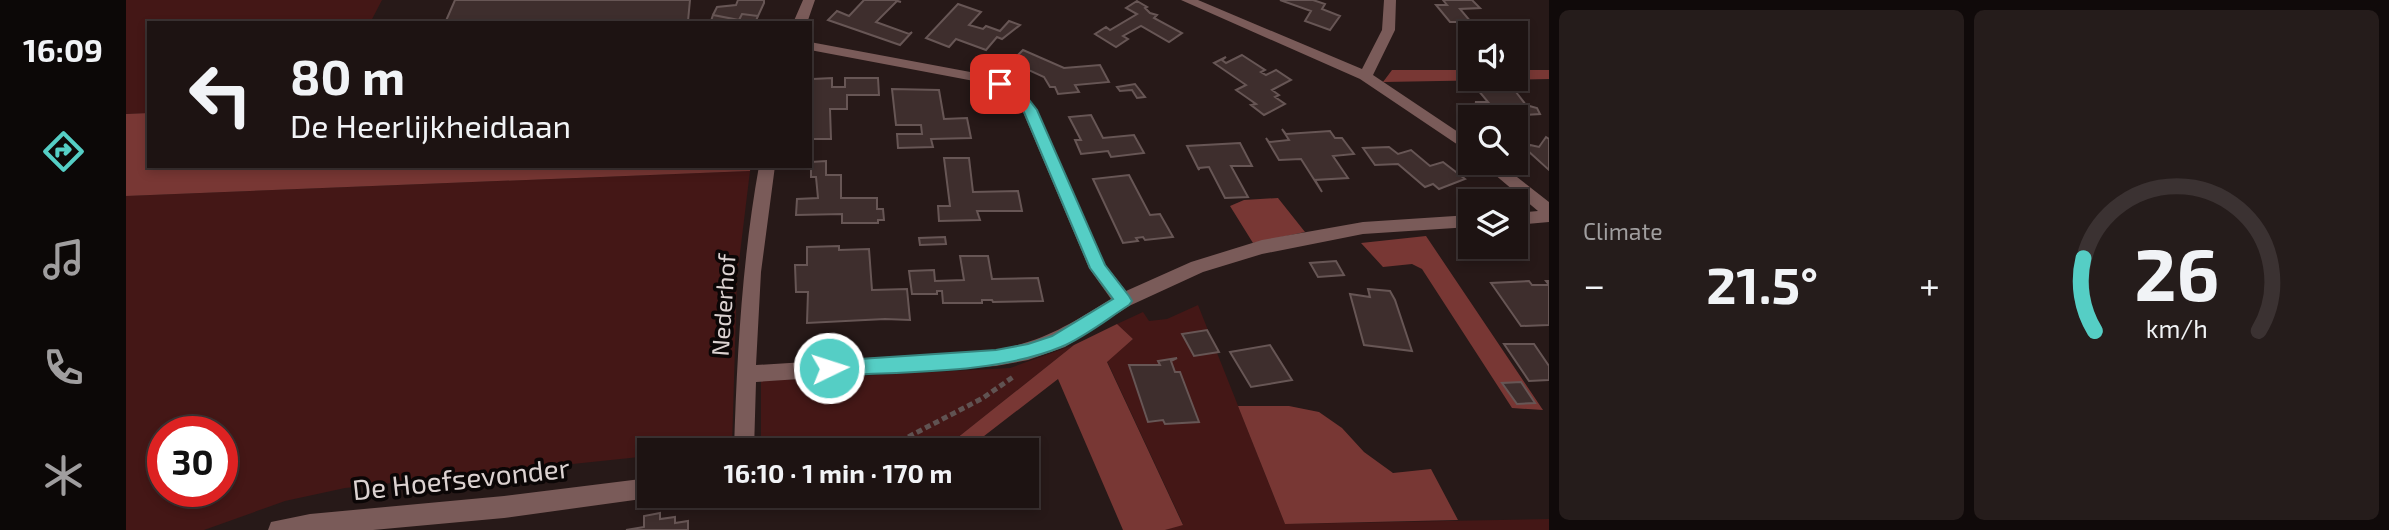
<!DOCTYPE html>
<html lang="en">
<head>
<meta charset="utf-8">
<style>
	body { margin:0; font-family:"Exo 2",sans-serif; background:#251c1b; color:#f1f3f6; height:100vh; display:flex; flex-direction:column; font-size:26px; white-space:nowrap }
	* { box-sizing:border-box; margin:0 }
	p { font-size:23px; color:#a09e9f }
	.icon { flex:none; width:38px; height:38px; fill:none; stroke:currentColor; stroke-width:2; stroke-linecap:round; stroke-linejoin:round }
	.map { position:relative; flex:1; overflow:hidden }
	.side { display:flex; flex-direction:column; gap:10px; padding:10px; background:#100a0a; width:840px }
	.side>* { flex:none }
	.top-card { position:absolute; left:21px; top:21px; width:665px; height:147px; border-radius:0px; box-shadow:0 4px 10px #0003,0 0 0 2px #3b3232; background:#1d1312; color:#f1f3f6; overflow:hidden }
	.tools { position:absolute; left:1332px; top:21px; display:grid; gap:14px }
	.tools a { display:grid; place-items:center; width:70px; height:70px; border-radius:0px; background:#1d1312; box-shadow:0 4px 10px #0003,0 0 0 2px #3b3232; font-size:35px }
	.speed { position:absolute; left:21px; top:416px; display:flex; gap:14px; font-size:35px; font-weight:700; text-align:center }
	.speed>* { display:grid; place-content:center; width:91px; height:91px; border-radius:50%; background:#1d1312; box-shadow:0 4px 10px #0003,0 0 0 2px #3b3232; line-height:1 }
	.speed .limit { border:10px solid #d22; background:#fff; color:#111 }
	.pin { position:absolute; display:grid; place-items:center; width:60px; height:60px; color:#fff; margin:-30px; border-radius:14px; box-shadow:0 4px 10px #0006 }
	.me { position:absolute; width:77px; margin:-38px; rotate:86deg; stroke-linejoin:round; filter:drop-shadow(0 0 5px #0008) }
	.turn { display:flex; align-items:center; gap:24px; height:147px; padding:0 28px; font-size:32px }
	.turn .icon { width:91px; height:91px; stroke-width:2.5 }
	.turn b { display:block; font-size:49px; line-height:60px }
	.big { font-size:52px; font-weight:700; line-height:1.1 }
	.side .tile { flex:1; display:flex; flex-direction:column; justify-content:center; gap:10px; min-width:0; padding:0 24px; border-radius:10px; background:#251c1b }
	.side .dial { align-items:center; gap:0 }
	.dial svg { height:182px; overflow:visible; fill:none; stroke:#3b3232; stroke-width:7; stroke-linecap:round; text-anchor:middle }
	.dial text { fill:#f1f3f6; stroke:none }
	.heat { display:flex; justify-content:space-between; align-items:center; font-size:38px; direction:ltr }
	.side .tiles { flex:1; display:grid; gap:10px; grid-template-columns:repeat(2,1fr) }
	.trip { position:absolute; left:511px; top:438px; width:402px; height:70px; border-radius:0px; background:#1d1312; box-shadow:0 4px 10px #0003,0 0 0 2px #3b3232; font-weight:700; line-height:70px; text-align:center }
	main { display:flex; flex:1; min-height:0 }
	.menu { display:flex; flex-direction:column; width:126px; justify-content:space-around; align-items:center; background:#0c0807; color:#a09e9f }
	.menu .icon { width:49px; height:49px }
	.menu .active { color:#55cec5 }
	.menu b { font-size:32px; color:#f1f3f6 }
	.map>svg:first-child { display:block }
	.green { fill:#441716; fill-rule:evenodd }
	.forest { fill:#783734 }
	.building { fill:#3e2e2d; stroke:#675655; stroke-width:2 }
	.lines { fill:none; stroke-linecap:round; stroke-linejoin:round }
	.path { stroke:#605352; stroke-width:5; stroke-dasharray:6 3.5; stroke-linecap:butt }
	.minor { fill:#7a5b59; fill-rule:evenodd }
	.route { fill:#55cec5; stroke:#378680; stroke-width:2 }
	.labels { text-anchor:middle; stroke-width:7; stroke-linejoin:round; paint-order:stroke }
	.street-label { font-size:24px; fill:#dcd2d1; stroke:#0b0606 }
	.near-street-label { font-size:28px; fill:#dcd2d1; stroke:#0b0606 }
</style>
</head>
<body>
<main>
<nav class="menu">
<b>16:09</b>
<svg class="icon active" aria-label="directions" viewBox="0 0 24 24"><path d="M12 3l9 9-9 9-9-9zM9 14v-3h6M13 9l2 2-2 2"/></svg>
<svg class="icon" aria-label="music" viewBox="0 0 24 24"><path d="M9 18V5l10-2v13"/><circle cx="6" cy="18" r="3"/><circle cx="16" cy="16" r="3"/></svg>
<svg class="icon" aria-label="phone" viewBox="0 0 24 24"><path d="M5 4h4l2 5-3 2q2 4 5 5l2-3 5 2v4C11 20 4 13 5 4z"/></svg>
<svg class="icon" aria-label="climate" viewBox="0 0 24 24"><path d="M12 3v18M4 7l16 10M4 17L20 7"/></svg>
</nav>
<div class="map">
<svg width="1423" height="530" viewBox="0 0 1423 530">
	<rect width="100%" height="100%" fill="#271918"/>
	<!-- green -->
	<path class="green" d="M0 0H256L244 23H23V113L0 114Z
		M624 171 611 278 606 447 523 450V456L219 488 159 501 78 530H0V196ZM37 432H96V492H37Z
		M1072 305 1159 524 1423 519V530H1039L1057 524 981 361 1007 339 991 324 1017 312 1023 321 1041 319Z
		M948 345 816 450H635V381L884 368Z"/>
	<!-- forest -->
	<path class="forest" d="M1266 70H1344V79H1390V70H1423V79L1257 82Z
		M23 113V166H625L624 171 0 196V114Z
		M1152 198 1179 232 1127 243 1104 206 1118 200Z
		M1300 236 1417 410 1386 408 1296 269 1286 264 1257 267 1235 243Z
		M991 324 1007 339 981 362 1057 525 1039 530H997L932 379 840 450H816L948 345Z
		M1112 406H1163L1193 412 1216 428 1238 452 1267 473 1305 469 1332 520 1159 524Z"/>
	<!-- building -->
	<path class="building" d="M329 0H564L562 21 319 23Z
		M612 0H638V3L632 16 616 14 613 20 587 15 591 7 610 5Z
		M738 0H769L775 2 771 1 750 22 783 34 786 32 774 45 702 20 711 11 723 16Z
		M1154 0H1187L1199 4 1196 9 1214 16 1204 30 1179 21 1185 11Z
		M1317 0H1346L1354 8 1334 9 1345 22H1324L1310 5H1321Z
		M1011 1 1021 7 1019 8 1024 13 1031 15 1028 18 1056 33 1043 42 1015 26 997 36 1002 39 990 47 969 34 980 27 984 30 1011 14 1000 8Z
		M832 4 855 12 843 25 857 29 860 26 874 31 883 21 894 25 876 39 871 37 860 50 830 39 823 47 800 38Z
		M616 14 632 16 629 23 585 21 587 15 613 20Z
		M897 50 938 68 974 65 983 82 949 85 953 92 932 94 929 87H924L918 77 885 62Z
		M1116 55 1139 70 1135 72 1140 75 1150 70 1165 80 1146 90 1153 95 1149 97 1159 104 1138 115 1125 105 1130 104 1110 90 1120 85 1088 63 1100 57 1096 60 1100 63Z
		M706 78V87H719V78H752L753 95H721V109H704L705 139H687V79Z
		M1343 83 1388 84 1394 89 1390 92 1400 105 1411 108 1414 114 1361 117 1364 115 1354 103 1349 102H1362L1347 84Z
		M1009 84 1019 97 1011 98 1006 90 994 91 991 87Z
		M766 89 813 90 818 119 841 118 845 138 805 139 807 147 772 148 771 134H796L795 125H770Z
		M965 115 977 138 1008 135 1018 153 985 157 982 151 955 154 949 140H955L943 117Z
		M1156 129 1160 134 1204 131 1209 138H1216L1228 154 1207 156 1222 178 1189 180 1196 192 1175 159 1153 160 1140 138 1143 142 1163 140Z
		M1420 137 1423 139V170L1401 150 1404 145 1413 147Z
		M1114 143 1126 166H1105L1122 197 1099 198 1083 167 1073 168V170L1061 146Z
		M1263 147 1272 154 1285 150 1304 166 1317 162 1339 179 1313 189 1307 184 1299 187 1272 164 1249 165 1237 148Z
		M818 158H843L847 192 892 191 896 211H851L854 220 813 221 812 206H824Z
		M700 161V175H715V198H751V209H757L758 220H752V223H716V214L670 215 671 199 692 198 690 177H685V162Z
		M1003 175 1024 215 1034 214 1047 237 1019 240 1017 237 1010 238 1012 241 997 243 967 179Z
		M819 237 820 244 794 245 793 238Z
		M713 246V250L743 249 746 290 781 289 784 320 759 319 681 323 682 292H670L669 265H681V247Z
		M834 256H862L866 279 912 278 917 301 867 302 866 300H856V303H817L816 291H811V294H786L783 271 808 270 809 281 838 280Z
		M1210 261 1218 275 1192 277 1184 263Z
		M1403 281 1406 285H1423L1420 281H1423V325L1395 326 1365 283Z
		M1242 289 1264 291 1269 300 1286 351 1238 345 1224 294 1244 297Z
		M1081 330 1093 352 1068 356 1056 334Z
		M1378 344H1408L1423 366V380L1403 381Z
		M1144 345 1166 380 1125 387 1104 352Z
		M1051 358 1045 361 1049 372H1054L1073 422 1039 424 1037 420 1022 422 1003 365H1034L1032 361Z
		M1395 382 1409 403 1391 404 1376 383Z
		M534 513V519L549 517V523L562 521V530H500L518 527V516Z"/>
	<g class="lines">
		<!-- path -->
		<path class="path" d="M757 450 857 398 887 377"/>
		<!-- minor -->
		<path class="minor" d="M677 0H689L681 23H667Z
			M1055 0H1072L1236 69 1256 30 1258 0H1270L1269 30 1247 75 1344 140V153L1234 79Z
			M684 42 855 74 892 90 911 110 979 264 1000 291 1065 262 1136 240 1237 222 1344 215V227L1237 234 1136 254 1077 272 1003 306 939 347 902 360 870 366 630 382 628 450H608C611 355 616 261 633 166H649L635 272 630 365 870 350C921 340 942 325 985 299L963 268 897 112C884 96 867 87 848 81L684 50Z
			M1355 163H1373L1423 202V222L1390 225V213L1412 211Z
			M523 478V495H531L523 498 378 518 247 530H142L145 522 184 514 378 496Z"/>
	</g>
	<!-- route -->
	<path class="route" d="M874 80 897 92 911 110 979 265 1003 296 1006 301 1003 305C981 319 959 337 935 347 867 375 776 371 703 376L697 374 694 368 697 363 703 361 870 350 902 344 926 336 987 299 964 268 898 112 888 99 867 84Z"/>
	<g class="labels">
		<!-- street labels -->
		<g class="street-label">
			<text transform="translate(598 305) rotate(-86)" y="8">Nederhof</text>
		</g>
		<!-- near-street labels -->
		<g class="near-street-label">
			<text transform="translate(335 479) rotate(-6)" y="10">De Hoefsevonder</text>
		</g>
	</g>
</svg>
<div class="tools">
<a><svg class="icon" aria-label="sound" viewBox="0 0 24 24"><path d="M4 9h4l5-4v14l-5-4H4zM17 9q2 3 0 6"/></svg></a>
<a><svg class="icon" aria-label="search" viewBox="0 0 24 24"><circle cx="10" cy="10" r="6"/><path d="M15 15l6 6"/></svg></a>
<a><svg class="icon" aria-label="layers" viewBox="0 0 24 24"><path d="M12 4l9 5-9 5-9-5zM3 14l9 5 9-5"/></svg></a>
</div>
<div class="speed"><div class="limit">30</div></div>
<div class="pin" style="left:874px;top:84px;background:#d93025"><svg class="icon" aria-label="arrive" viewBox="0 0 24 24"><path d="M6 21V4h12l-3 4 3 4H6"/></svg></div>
<svg class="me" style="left:703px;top:368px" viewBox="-20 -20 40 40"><circle r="17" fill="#55cec5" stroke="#fff" stroke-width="3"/><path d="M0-11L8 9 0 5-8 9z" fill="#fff"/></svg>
<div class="trip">16:10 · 1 min · 170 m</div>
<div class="top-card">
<div class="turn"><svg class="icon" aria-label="left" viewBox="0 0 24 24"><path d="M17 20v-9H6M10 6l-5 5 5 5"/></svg><div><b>80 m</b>De Heerlijkheidlaan</div></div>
</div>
</div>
<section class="side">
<div class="tiles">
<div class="tile"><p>Climate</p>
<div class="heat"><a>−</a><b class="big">21.5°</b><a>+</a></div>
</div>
<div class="tile dial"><svg viewBox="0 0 100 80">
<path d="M14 69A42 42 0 1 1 86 69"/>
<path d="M14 69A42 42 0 0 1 9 37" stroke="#55cec5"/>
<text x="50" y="56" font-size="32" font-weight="700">26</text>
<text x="50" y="72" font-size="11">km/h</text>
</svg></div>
</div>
</section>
</main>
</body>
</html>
